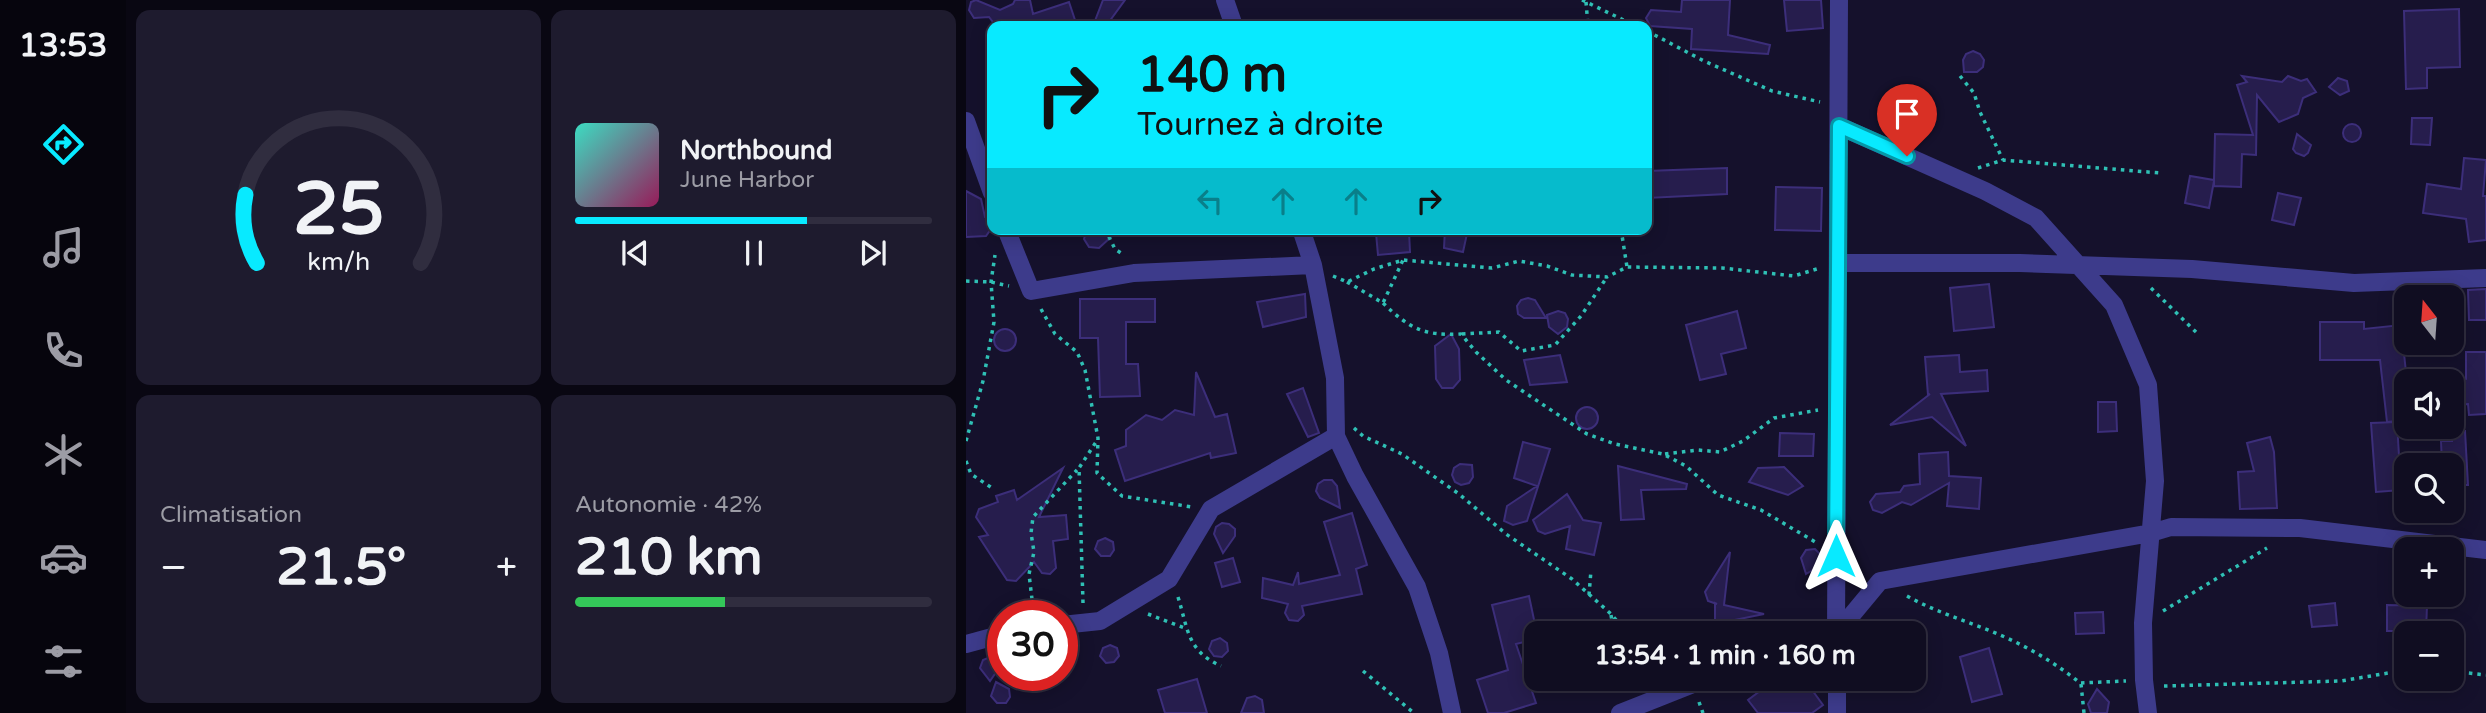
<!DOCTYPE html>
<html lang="fr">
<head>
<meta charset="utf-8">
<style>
	body { margin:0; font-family:"Varela Round",sans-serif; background:#1e1b2e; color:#f1f3f6; height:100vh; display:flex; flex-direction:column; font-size:26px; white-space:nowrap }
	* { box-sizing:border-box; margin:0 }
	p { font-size:23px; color:#9c9ca5 }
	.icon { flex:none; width:38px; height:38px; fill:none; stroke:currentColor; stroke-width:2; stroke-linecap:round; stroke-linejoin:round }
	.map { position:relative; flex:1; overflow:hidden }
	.sheet { display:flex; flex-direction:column; gap:10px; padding:10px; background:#090712; width:840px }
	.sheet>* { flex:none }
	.banner { position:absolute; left:21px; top:21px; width:665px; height:214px; border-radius:14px; box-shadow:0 4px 18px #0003,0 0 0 2px #302d3f; background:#08eaff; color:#111; overflow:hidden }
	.needle { width:46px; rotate:343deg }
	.controls { position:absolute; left:1428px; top:285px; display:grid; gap:14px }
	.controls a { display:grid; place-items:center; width:70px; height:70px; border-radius:14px; background:#100d21; box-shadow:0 4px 18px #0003,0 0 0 2px #302d3f; font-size:35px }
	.speed { position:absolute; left:21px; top:600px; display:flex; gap:14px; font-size:35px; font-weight:700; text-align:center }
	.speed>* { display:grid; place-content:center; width:91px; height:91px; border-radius:50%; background:#100d21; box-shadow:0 4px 18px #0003,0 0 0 2px #302d3f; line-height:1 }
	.speed .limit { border:10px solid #d22; background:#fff; color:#111 }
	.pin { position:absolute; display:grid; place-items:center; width:60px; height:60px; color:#fff; margin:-72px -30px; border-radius:50% 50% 50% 0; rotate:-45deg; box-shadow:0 0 7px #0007 }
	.pin .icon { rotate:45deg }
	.me { position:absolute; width:77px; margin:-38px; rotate:0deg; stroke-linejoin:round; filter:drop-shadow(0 0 5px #0008) }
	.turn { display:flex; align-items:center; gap:24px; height:147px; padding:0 35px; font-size:32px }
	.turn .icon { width:91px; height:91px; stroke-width:2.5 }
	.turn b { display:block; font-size:49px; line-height:60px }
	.lanes { display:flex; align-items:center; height:66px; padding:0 35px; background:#0003; justify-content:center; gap:35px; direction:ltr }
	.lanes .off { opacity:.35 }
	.big { font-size:52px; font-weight:700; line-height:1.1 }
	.sheet .card { flex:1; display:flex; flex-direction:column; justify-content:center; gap:10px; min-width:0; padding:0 24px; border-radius:14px; background:#1e1b2e }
	.sheet .dial { align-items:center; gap:0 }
	.dial svg { height:182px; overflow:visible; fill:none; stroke:#302d3f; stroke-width:7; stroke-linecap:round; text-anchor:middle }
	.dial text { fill:#f1f3f6; stroke:none }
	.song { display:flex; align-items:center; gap:21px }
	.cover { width:84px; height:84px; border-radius:10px; background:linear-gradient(135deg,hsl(170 70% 55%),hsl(330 70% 35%)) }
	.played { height:7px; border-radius:4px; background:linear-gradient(90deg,#08eaff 65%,#302d3f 65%) }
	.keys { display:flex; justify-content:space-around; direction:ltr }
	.heat { display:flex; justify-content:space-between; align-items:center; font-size:38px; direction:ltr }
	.charge { height:10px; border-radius:5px; background:linear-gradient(90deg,#34c759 42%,#302d3f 0) }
	.sheet .tiles { flex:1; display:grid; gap:10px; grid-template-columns:repeat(2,1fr) }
	.trip { position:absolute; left:558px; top:621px; width:402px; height:70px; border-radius:14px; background:#100d21; box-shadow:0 4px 18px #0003,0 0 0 2px #302d3f; font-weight:700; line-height:70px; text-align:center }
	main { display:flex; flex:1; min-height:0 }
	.menu { display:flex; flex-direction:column; width:126px; justify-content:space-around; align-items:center; background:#06050d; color:#9c9ca5 }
	.menu .icon { width:49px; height:49px }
	.menu .current { color:#08eaff }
	.menu b { font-size:32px; color:#f1f3f6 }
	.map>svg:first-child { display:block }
	.building { fill:#261d4d; stroke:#3c2e7a; stroke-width:2 }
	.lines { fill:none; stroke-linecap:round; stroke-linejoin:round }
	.path { stroke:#2fc0b5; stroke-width:3.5; stroke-dasharray:3.5 5; stroke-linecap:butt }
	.street { stroke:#3d3b8b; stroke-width:18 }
	.route-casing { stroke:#0598a6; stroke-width:18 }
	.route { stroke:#08eaff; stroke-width:12 }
</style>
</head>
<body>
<main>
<nav class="menu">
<b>13:53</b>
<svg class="icon current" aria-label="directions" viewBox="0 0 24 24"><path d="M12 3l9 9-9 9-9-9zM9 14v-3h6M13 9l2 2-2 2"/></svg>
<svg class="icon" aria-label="music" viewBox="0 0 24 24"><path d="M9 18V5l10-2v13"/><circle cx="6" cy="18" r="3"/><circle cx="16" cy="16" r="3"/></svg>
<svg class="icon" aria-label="phone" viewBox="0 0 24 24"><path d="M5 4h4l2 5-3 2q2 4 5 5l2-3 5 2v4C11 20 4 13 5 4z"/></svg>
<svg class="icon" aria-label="climate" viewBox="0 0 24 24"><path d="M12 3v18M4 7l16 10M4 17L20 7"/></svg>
<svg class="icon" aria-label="car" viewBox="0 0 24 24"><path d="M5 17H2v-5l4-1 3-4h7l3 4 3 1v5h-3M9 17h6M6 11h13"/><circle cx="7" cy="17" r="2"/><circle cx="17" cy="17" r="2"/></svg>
<svg class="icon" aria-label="filters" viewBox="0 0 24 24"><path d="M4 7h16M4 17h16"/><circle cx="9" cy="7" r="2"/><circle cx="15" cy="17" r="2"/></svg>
</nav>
<section class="sheet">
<div class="tiles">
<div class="card dial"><svg viewBox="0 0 100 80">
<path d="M14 69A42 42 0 1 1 86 69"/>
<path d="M14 69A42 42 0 0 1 9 39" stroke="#08eaff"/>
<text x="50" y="56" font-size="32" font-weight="700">25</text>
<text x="50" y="72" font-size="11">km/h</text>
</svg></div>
<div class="card">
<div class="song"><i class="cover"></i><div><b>Northbound</b><p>June Harbor</p></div></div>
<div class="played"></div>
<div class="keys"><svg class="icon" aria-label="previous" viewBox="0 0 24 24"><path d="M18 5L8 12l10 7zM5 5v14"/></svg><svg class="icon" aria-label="pause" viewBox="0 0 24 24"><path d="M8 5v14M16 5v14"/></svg><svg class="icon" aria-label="next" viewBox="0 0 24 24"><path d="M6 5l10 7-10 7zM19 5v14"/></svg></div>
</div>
<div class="card"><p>Climatisation</p>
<div class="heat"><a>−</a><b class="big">21.5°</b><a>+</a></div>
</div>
<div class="card"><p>Autonomie · 42%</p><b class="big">210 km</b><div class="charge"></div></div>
</div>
</section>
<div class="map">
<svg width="1520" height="713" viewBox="0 0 1520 713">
	<rect width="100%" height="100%" fill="#15112c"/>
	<!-- building -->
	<path class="building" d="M10 0 34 10 47 4 49 0H64L67 14 103 2 111 26H30L23 17 8 18 3 10 5 2Z
		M137 0H159L140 26H127Z
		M716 0H764L762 35 804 45 802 54 725 49 726 29 684 26 680 18 685 10 715 12Z
		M818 0H855L857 28 821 31Z
		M1493 9 1494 67 1461 68V88L1440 89 1438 11Z
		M1007 51 1014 54 1018 60 1017 67 1011 72H998L997 60 1000 54Z
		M1276 76 1316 82 1322 76 1335 81 1341 79 1350 92 1337 98 1332 114 1313 122 1291 95 1290 155 1276 154 1275 187 1248 186V181L1243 208 1219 203 1224 176 1248 180 1249 134 1287 135 1271 85 1281 82Z
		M1372 78 1381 81 1383 91 1374 95 1363 87Z
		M1446 118H1466L1464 145 1445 144Z
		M1377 133a9 9 0 1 1 18 0a9 9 0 1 1-18 0Z
		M1331 134 1345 145 1342 153 1338 156 1330 153 1327 149Z
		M1498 158 1520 160 1517 196H1520V240L1503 242 1500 219 1457 213 1461 184 1495 189Z
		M761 168V194L681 198V171Z
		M810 187 856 188 855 231 809 230Z
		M0 191 15 199 19 217 24 219 25 229 20 236 0 237Z
		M1312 193 1335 198 1328 225 1306 220Z
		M121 229H136L146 236 133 248 123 247 118 239Z
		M479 229H502L497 252 478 248Z
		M443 231 444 252 412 255 410 233Z
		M1023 284 1028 327 988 331 984 288Z
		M1520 289V320H1503L1502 290Z
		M339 294 340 317 297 327 291 302Z
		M562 298 569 300 580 318H558L552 314 551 306 555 300Z
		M114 299H189V322H160V364H172L174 396 134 397 132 338H114Z
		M592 311 599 313 602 319 601 327 592 334 583 327 581 315Z
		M771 311 780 348 755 354 760 374 734 380 720 325Z
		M1354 322H1398V329L1435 325 1441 382 1440 420 1421 422 1414 360H1354Z
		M28 340a11 11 0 1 1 22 0a11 11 0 1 1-22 0Z
		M485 334 493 349 494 380 487 388H476L470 379 469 346Z
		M1500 352H1520V414L1503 415 1502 404 1486 405V381L1500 379Z
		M594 355 601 382 564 385 558 360Z
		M993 355 994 372 1021 370 1022 391 975 394 1000 446 966 417 924 425 964 394 962 395 959 357Z
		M230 372 249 417 261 414 270 453 245 458 244 453 159 481 149 450 160 446V430L180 415 196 420 209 410 228 415Z
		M337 388 353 433 342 437 321 394Z
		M1132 402H1150L1151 431 1132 432Z
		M610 418a11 11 0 1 1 22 0a11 11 0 1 1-22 0Z
		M1431 422 1435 490 1410 492 1405 423Z
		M1486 431H1499L1502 485H1486V466H1476L1475 441H1486Z
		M814 433 848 434 847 456H813Z
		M1304 437 1308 452 1311 508 1274 509 1272 472 1288 471 1281 443Z
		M557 442 584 449 561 521 547 525 538 521 541 506 571 486 548 478Z
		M982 452 983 476 1015 478 1013 509 981 506 983 483 945 505 936 502 916 513 907 510 904 502 910 494 934 492 938 486 954 484 953 454Z
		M494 464 506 465 507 477 503 483 495 485 489 482 486 475 488 468Z
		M652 466 721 484 720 489 675 490 678 519 655 520Z
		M818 467 837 486 822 495 783 482 792 468Z
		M97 468 73 517 100 515 102 539 87 541 90 568 84 574 76 573 68 562 50 581 41 580 13 537 22 535 10 517 13 509 32 502 30 496 48 490 51 500Z
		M358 480H366L371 486 374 508 354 498 350 491 352 484Z
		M601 494 617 520 635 523 628 555 600 549 604 526 579 534 572 531 567 520Z
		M386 513 401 565 390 569 396 594 336 606 338 615 332 621 323 620 319 613 322 604 296 598 297 578 327 585 332 572 333 584 374 575 358 522Z
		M256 523 263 524 269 529V536L257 553 248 534 250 527Z
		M139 538 147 542 148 550 144 556H135L129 549 132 541Z
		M849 549 856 556 855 565 840 574 835 558 840 550Z
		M764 552 758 605 798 614 749 624V603L751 604 742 601 739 592Z
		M267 558 274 582 256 587 249 563Z
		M563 596 570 629V639L550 644 570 703 538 713H522L511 680 542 670 526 605Z
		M1369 603 1371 625 1346 627 1343 606Z
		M1421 605 1461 606 1460 631H1421Z
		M1137 612 1138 633 1110 634 1109 613Z
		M254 638 261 643 262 651 256 657 248 656 243 649 246 641Z
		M144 645 151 648 153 656 148 662 140 663 134 656 137 648Z
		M1023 648 1036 694 1006 702 994 657Z
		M24 657 32 661 33 668 24 681 14 668 17 660Z
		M231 679 241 713H199L192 690Z
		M810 679H838L857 705 846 713H792L782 700Z
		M30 682 43 689 44 697 40 703H31L25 696Z
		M1131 689 1143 702 1141 713H1125L1122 704Z
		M289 696 296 700 298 713H275L281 698Z"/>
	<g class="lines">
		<!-- path -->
		<path class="path" d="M616 0 670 26
			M620 2 622 26
			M681 31 738 61 806 91 854 102
			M994 76 1008 93 1014 112 1037 160
			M1012 168 1037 160 1194 173
			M139 229 149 249 158 255
			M655 229 661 267
			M367 276 381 282 408 269 437 260 526 268 553 261 581 266 606 275 641 277 661 267 756 268 828 276 854 268
			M0 281 25 282 43 286
			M381 282 417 303 437 260
			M1185 288 1233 335
			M417 303C444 329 458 336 495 334L510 352 540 380 621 434 649 444 697 454 720 466 752 495 795 510 851 543
			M75 309 89 334 111 352 119 370 132 438 131 473 156 496 226 507
			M496 334 533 332 555 351 589 345 615 316 641 277
			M388 428 397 436 436 454 493 494 540 534 606 579 645 614 662 634
			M0 441 17 381 28 322 25 282 29 255
			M699 454 732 450 754 452 777 441 808 418 852 410
			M0 461 5 474 26 488
			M623 595 625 570
			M941 596C973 614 1008 623 1041 638 1067 650 1092 665 1114 683L1160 681
			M212 597C222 629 221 651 255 666
			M117 603 113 468 132 439
			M1197 611 1301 548
			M182 614 221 629
			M645 615 648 634
			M68 616 63 574 68 552 65 533 67 517 111 470
			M397 671 448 713
			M1486 671 1520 675
			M654 679 656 692
			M1115 684 1118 713
			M1198 686 1375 681 1440 670
			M733 702 737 713"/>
		<!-- street -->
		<path class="street" d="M259 0 268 26
			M0 121 26 193
			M873 126 1019 191 1070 218 1148 305 1182 385 1189 481 1177 623 1178 680 1182 713
			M40 229 65 291 168 273 347 265
			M335 229 347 265 369 378 370 436 389 476 451 587 473 653 486 713
			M872 263H1054L1226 269 1388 283 1520 278
			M96 625 134 621 203 579 245 509 370 436
			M870 634 914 581 1185 533 1205 527 1334 528 1520 550
			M870 634 873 0
			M0 644 37 634
			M871 679V713
			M654 713 740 679"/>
	</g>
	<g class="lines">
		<defs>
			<path id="route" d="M870 556 873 126 941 156"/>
		</defs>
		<!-- route casing -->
		<use href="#route" class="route-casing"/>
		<!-- route -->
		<use href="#route" class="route"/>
	</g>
</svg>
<div class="controls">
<a><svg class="needle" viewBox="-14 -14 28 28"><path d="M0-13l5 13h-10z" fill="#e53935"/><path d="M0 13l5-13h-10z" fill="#9c9ca5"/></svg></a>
<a><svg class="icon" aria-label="sound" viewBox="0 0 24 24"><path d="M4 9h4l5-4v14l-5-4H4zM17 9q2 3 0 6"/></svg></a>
<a><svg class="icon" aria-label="search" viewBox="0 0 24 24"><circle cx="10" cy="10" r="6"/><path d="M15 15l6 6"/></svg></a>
<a>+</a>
<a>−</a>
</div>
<div class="speed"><div class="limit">30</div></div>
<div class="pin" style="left:941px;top:156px;background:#d93025"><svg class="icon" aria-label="arrive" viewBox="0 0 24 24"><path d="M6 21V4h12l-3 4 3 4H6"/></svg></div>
<svg class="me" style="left:870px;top:556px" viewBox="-20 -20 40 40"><path d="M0-17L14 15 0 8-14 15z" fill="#08eaff" stroke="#fff" stroke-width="4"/></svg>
<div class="trip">13:54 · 1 min · 160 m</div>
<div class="banner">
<div class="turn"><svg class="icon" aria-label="right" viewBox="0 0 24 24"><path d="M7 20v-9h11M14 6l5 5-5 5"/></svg><div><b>140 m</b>Tournez à droite</div></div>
<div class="lanes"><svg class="icon off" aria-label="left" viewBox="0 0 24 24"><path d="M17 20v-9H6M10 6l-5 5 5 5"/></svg><svg class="icon off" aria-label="ahead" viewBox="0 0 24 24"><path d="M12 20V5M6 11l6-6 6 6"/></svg><svg class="icon off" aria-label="ahead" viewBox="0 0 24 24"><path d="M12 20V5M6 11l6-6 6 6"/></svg><svg class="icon" aria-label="right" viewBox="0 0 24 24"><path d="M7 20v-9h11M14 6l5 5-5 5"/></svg></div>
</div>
</div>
</main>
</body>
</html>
